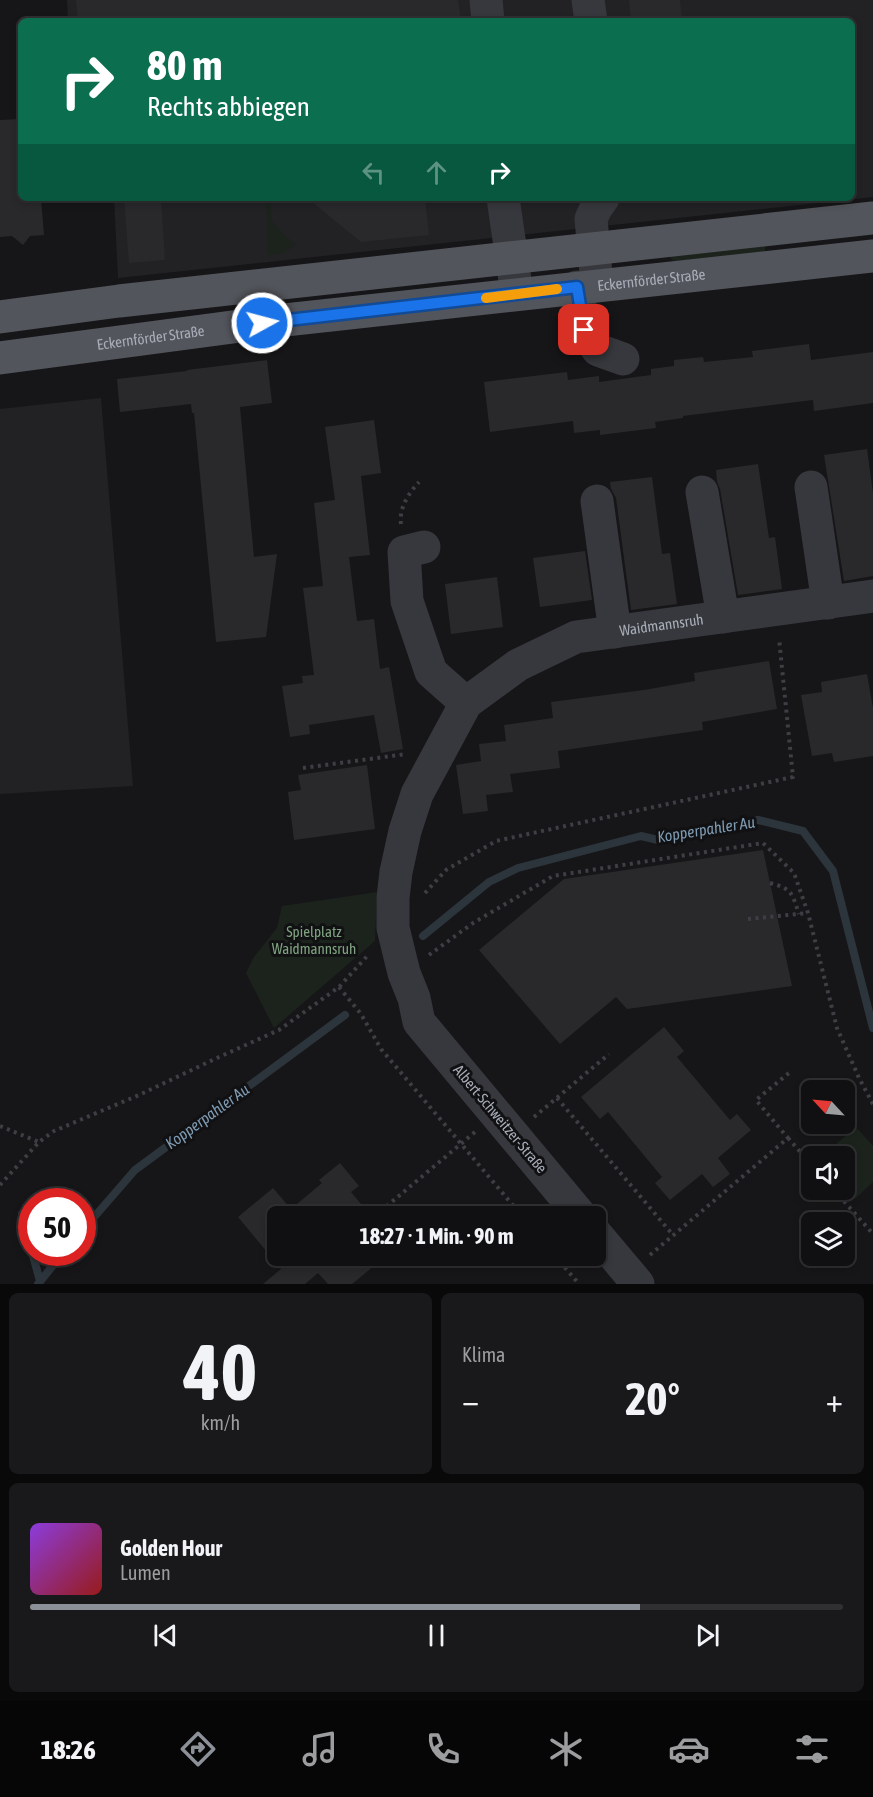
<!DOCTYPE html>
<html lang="de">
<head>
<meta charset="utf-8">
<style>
	body { margin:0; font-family:"Asap Condensed",sans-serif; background:#19191b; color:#f1f3f6; height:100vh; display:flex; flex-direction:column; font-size:22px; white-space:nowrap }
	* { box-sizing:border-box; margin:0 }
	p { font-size:20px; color:#9c9d9f }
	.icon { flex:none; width:33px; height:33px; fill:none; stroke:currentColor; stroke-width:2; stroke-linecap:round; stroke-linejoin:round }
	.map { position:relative; height:1284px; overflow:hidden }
	.side { display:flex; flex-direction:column; gap:9px; padding:9px; background:#09090a; flex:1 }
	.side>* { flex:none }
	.guide { position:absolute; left:18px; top:18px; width:837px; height:183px; border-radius:9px; box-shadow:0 3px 9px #0003,0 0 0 2px #303032; background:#0b6e4f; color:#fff; overflow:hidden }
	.needle { width:39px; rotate:296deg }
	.tools { position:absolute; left:801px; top:1080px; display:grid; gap:12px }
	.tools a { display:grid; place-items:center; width:54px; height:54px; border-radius:9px; background:#101012; box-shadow:0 3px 9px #0003,0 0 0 2px #303032; font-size:30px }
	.speed { position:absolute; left:18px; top:1188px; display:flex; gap:12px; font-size:30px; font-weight:700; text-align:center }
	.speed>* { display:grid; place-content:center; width:78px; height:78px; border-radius:50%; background:#101012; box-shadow:0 3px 9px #0003,0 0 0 2px #303032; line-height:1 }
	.speed .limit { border:9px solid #d22; background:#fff; color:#111 }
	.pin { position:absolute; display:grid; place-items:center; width:51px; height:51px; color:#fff; margin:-26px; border-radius:12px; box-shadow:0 3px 9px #0006 }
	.me { position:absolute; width:66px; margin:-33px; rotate:83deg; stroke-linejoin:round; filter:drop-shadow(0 0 4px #0008) }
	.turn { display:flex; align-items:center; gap:21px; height:126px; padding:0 30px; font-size:27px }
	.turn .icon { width:78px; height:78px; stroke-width:2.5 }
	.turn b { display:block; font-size:42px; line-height:51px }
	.lanes { display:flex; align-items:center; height:57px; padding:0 30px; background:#0003; justify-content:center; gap:30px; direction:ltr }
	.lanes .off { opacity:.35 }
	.big { font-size:45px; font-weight:700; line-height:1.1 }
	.side .tile { flex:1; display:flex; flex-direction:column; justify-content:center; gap:9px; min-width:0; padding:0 21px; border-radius:9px; background:#19191b }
	.side .dial { align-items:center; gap:0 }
	.dial b { font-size:78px; line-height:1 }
	.song { display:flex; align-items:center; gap:18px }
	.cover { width:72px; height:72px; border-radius:9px; background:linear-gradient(135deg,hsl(270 70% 55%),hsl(0 70% 35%)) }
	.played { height:6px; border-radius:3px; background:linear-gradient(90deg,#8c9099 75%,#303032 75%) }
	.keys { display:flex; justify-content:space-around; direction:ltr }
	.heat { display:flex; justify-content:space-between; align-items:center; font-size:33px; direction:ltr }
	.side .tiles { flex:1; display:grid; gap:9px; grid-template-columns:1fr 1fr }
	.tile:last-child { grid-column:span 2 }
	.trip { position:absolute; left:267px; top:1206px; width:339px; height:60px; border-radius:9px; background:#101012; box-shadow:0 3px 9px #0003,0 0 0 2px #303032; font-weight:700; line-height:60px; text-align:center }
	.tabs { display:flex; height:96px; justify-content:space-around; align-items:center; background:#060607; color:#9c9d9f }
	.tabs .icon { width:42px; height:42px }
	.tabs .on { color:#8c9099 }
	.tabs b { font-size:27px; color:#f1f3f6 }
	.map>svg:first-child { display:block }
	.built { fill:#222225 }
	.green { fill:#1c231d }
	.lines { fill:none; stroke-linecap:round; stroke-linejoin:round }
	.stream { stroke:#2c353c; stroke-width:8 }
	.building { fill:#29292c }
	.path { stroke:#3d3f44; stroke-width:4; stroke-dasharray:3 4.5; stroke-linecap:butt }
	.minor { stroke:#37383d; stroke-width:33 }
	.major { stroke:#53555c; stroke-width:33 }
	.route-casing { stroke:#114b97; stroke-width:15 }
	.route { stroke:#1a73e8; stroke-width:10 }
	.slow { stroke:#f59e0b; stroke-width:10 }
	.labels { text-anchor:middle; stroke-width:6; stroke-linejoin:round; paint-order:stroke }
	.street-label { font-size:15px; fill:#a8adb8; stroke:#111113 }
	.park-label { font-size:15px; fill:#7fa381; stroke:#111113 }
	.water-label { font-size:16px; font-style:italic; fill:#7f9bb3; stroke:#111113 }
</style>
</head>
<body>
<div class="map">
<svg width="873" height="1284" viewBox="0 0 873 1284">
	<rect width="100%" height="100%" fill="#161618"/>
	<!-- built -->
	<path class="built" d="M67 0H873V197L118 278 114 198H852V21H68Z
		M101 398 133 786 0 794V409Z"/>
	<!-- green -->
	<path class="green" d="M266 198H270L272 221 286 237 297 245 282 254 268 255Z
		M765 245V251L762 252 676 261 672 260 670 257 672 254Z
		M377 892 375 941 274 1028 246 973 254 957 277 928 282 906Z
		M856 1127 873 1146V1182L855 1199 845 1187 844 1156H822Z"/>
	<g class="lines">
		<!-- stream -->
		<path class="stream" d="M423 936 489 882 518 868 641 836 658 840 758 820 803 831 833 871 873 1028
			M22 1214 32 1249
			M82 1231 135 1170 345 1015
			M32 1252 40 1281
			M38 1284 64 1252"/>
	</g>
	<!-- building -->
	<path class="building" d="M76 0H458L461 21H78Z
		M629 0H680L682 21H631Z
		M21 119V198H41L44 235 30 236 23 245 12 236 0 237V120Z
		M124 198H161L165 260 129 263Z
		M307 198H425L429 235 361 242Z
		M809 344 811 360 873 352V403L814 411 813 400 683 416V418L655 422 656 428 600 435V430L574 433 573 421 490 432 484 382 567 372 568 380 599 376V382L651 375V369L674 366V360L703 357 704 362 753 357 752 351Z
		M267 360 272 403 240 407 254 557 277 554 266 637 216 642 194 413H192L191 404 120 412 117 379 187 371V370Z
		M374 420 381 473 361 476 370 555 349 557 357 621 374 619 380 669 389 667 403 749 381 753 374 715 309 725 310 734 290 737 282 686 303 683 302 676 314 675 303 588 323 586 314 503 335 500 325 427Z
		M867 449 873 493V576L844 581 824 455Z
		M758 464 769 538 775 537 782 589 738 595 720 489 717 482 716 470Z
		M652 477 662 554 670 553 677 604 631 610 616 498 611 489 610 482Z
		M585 551 592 600 540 607 533 558Z
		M497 577 503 627 451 634 445 584Z
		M769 661 777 709 702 722 703 730 558 751 560 768 510 774 513 792 486 795 488 811 463 814 456 765 481 761 479 744 506 741 504 725 553 718 551 702 644 690 695 681 694 673Z
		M867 674 873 708V756L834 762 832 753 812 756 801 695 822 692 821 682Z
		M367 765 375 829 294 840 288 792 301 790 298 775Z
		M763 850 792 986 627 1009 616 997 560 1044 479 950 564 879Z
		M664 1027 684 1051 677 1057 730 1120 737 1114 751 1130 718 1158 730 1174 713 1187 702 1174 670 1200 655 1183 662 1177 608 1112 600 1119 581 1097Z
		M340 1163 359 1186 351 1192 371 1216H278V1256H386L352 1284H328L318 1273 305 1284H263L281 1269 238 1217 273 1188 291 1209 322 1183 319 1180Z"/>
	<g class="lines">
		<!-- path -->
		<path class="path" d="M401 524C399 508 408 494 419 482
			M303 768 406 754
			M770 883C793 889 792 894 799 914
			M425 893 446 870 496 841 793 777 779 638
			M748 919 808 913
			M429 955 473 923 553 876 763 843 794 873 808 913 837 1028 859 1078 873 1104
			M339 987 361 1014 381 1049 522 1216
			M557 1098 673 1235
			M534 1117 609 1054
			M0 1126 39 1142
			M788 1138 812 1165
			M0 1185 39 1142 54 1131 139 1095 217 1058 279 1030 339 987 369 954
			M834 1190 873 1234
			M375 1216 475 1132
			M650 1255 788 1138 756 1100 789 1073
			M555 1256 579 1284"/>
		<!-- minor -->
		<g class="minor">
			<path d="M486 0 488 21"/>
			<path d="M588 0 591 21"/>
			<path d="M503 198 517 294"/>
			<path d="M597 285 591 219 596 208 603 198"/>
			<path d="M577 287 584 330 598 350 623 359"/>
			<path d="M811 487 828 603"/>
			<path d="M702 492 723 617"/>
			<path d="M597 501 615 632"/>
			<path d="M424 547 404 552 407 601 431 672 466 703"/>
			<path id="s1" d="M581 1216 419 1022 414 998 404 973 393 928V898L396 872 405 831 417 794 466 703 518 665 576 637 873 596"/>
			<path d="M596 1234 638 1284"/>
		</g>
		<!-- major -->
		<g class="major">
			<path d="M0 317 119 301 873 218"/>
			<path id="s2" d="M0 358 285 320 873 256"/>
		</g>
	</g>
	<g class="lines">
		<defs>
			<path id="route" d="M262 323 577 287 584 330"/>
		</defs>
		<!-- route casing -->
		<use href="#route" class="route-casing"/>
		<!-- route -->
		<use href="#route" class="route"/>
		<!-- slow -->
		<path class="slow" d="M486 298 557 289"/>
	</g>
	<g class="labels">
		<!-- street labels -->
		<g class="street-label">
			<text dy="5" stroke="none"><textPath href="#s2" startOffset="656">Eckernförder Straße</textPath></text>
			<text dy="5" stroke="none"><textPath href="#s2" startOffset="152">Eckernförder Straße</textPath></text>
			<text dy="5" stroke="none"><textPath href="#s1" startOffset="806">Waidmannsruh</textPath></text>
			<text transform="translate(500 1119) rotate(50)" y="5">Albert-Schweitzer-Straße</text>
		</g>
		<!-- park labels -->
		<g class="park-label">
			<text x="314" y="937">Spielplatz<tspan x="314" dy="17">Waidmannsruh</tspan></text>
		</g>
		<!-- water labels -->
		<g class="water-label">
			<text transform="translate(706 829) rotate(-9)" y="6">Kopperpahler Au</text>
			<text transform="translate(207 1116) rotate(-36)" y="6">Kopperpahler Au</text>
		</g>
	</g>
</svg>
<div class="tools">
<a><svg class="needle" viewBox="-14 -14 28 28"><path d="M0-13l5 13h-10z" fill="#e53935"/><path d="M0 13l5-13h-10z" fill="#9c9d9f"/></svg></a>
<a><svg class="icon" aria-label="sound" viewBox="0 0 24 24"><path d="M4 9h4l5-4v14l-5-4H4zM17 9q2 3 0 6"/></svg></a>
<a><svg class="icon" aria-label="layers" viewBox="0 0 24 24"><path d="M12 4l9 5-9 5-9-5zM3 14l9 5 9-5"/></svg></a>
</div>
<div class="speed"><div class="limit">50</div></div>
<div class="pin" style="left:584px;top:330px;background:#d93025"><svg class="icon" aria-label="arrive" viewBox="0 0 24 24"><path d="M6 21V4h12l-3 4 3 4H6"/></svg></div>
<svg class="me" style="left:262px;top:323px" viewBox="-20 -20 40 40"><circle r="17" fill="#1a73e8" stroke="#fff" stroke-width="3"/><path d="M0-11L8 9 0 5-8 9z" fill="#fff"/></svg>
<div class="trip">18:27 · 1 Min. · 90 m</div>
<div class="guide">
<div class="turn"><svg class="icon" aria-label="right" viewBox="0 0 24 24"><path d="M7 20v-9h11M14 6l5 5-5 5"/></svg><div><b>80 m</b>Rechts abbiegen</div></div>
<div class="lanes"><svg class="icon off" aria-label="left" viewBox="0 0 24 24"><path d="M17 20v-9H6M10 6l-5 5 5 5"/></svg><svg class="icon off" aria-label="ahead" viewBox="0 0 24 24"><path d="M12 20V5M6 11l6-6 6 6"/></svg><svg class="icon" aria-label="right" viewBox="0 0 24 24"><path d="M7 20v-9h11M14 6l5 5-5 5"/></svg></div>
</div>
</div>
<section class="side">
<div class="tiles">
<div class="tile dial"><b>40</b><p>km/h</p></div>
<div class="tile"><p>Klima</p>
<div class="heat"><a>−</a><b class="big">20°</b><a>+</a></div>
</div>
<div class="tile">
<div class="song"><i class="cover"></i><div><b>Golden Hour</b><p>Lumen</p></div></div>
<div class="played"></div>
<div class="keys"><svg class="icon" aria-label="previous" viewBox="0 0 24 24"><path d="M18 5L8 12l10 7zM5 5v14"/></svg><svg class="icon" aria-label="pause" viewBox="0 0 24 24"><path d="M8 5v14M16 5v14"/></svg><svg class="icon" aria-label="next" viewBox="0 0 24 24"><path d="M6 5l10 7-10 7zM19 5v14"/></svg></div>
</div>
</div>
</section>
<nav class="tabs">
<b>18:26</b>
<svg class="icon on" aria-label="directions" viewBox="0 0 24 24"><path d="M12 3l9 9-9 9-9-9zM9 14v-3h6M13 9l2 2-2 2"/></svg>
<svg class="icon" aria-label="music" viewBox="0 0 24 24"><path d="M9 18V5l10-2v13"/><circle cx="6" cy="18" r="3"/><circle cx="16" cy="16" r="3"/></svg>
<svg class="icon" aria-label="phone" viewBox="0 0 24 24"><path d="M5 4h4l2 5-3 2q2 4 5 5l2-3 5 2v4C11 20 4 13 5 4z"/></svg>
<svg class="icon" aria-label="climate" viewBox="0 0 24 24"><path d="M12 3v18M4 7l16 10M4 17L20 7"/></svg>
<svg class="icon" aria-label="car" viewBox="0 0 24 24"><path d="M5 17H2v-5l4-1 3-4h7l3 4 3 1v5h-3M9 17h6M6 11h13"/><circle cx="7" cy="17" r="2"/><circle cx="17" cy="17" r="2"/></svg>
<svg class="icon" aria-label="filters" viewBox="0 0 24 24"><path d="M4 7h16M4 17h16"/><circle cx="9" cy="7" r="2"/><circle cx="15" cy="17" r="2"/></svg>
</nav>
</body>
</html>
